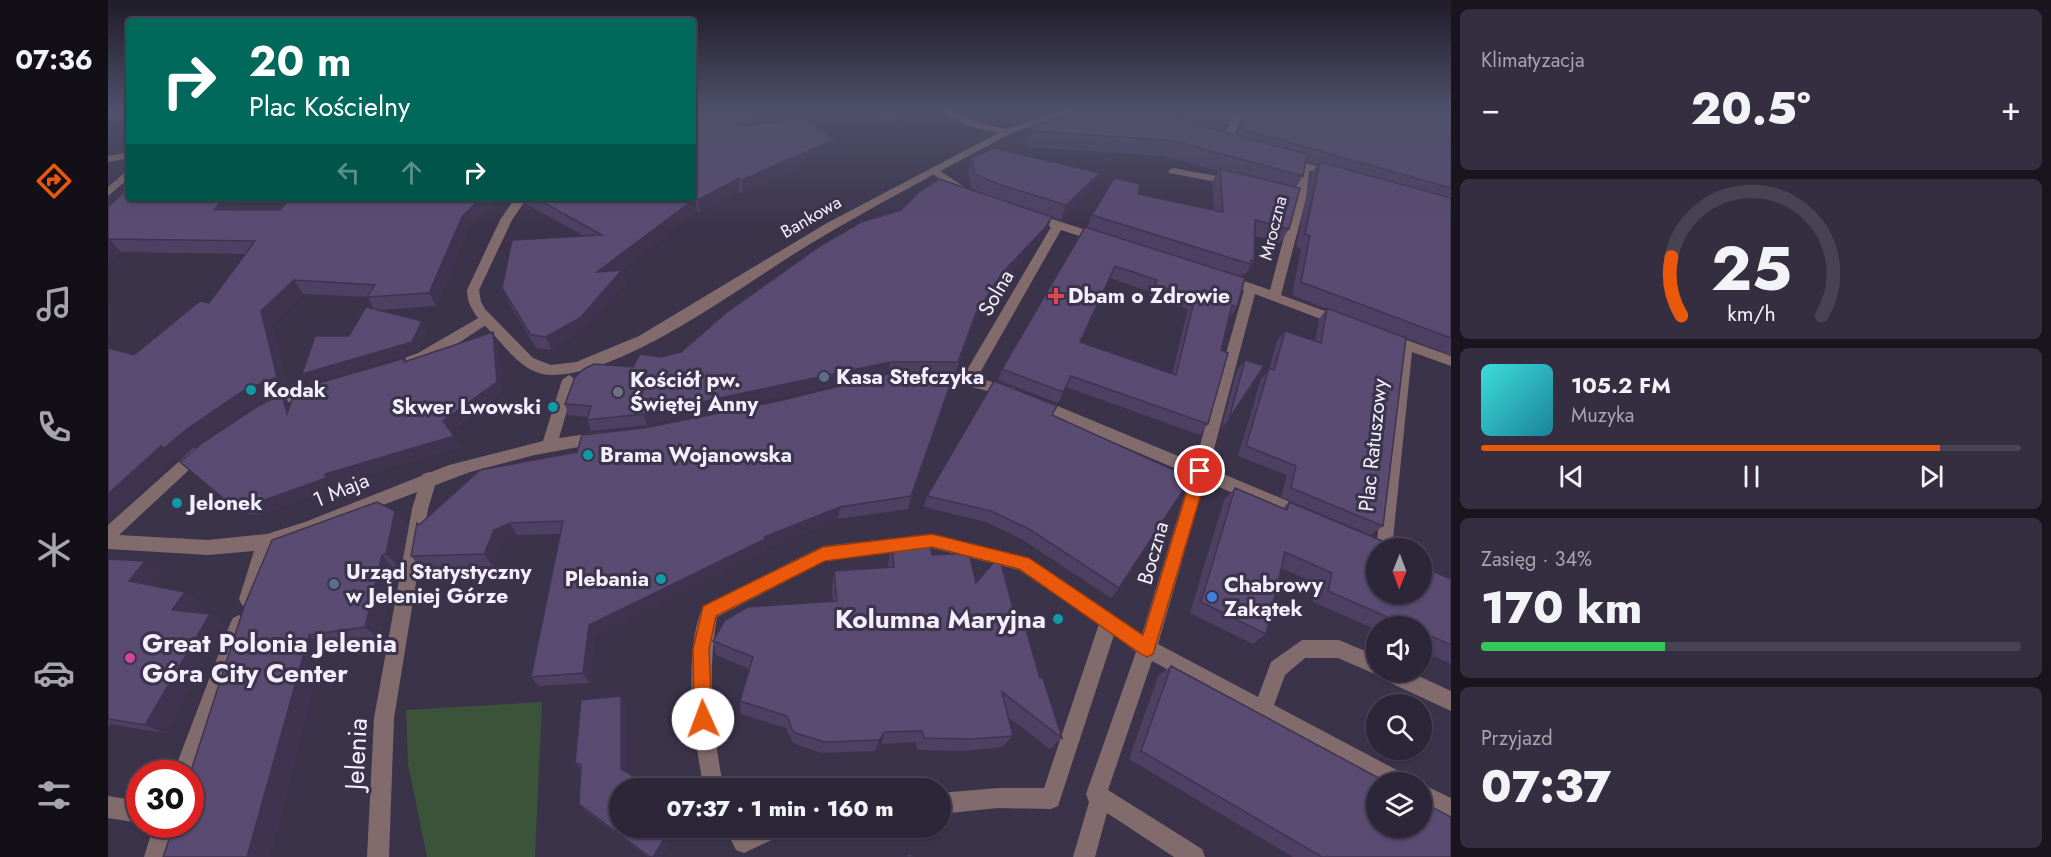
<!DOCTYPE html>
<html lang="pl">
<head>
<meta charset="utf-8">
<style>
	body { margin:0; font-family:Jost,sans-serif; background:#342e40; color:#f1f3f6; height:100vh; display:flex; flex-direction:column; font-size:22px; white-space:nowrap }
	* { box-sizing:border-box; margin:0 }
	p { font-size:20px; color:#a6a5ae }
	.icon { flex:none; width:33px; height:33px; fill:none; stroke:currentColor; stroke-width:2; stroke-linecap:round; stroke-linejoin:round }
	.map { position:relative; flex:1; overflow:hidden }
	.panel { display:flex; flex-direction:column; gap:9px; padding:9px; background:#18151f; width:600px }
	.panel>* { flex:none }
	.guide { position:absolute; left:18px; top:18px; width:570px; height:183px; border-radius:6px; box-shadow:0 2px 4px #0004,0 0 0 2px #484353; background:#00695c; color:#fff; overflow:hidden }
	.needle { width:39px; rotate:181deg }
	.tools { position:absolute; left:1258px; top:538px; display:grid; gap:12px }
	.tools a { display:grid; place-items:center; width:66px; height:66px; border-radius:50%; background:#2c2638; box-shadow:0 2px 4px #0004,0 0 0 2px #484353; font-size:30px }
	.speed { position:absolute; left:18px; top:760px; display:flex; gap:12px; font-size:30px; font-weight:700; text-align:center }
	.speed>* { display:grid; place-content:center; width:78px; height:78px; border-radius:50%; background:#2c2638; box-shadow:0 2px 4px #0004,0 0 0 2px #484353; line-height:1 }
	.speed .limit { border:9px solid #d22; background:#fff; color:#111 }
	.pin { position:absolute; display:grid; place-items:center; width:51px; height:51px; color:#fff; margin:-26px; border:3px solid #fff; border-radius:50%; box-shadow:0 2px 6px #0007 }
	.me { position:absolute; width:66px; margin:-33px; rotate:358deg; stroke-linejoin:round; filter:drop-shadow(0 0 4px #0008) }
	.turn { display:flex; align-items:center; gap:21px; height:126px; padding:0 24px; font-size:27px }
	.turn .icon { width:78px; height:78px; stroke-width:2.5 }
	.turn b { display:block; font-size:42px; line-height:51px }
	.lanes { display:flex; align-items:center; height:57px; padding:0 24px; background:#0003; justify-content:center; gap:30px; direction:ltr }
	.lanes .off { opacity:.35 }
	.big { font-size:45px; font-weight:800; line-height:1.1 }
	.panel .tile { flex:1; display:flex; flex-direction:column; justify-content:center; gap:9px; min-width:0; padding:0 21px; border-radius:9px; background:#342e40 }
	.panel .dial { align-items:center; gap:0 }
	.dial svg { height:156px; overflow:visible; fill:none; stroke:#484353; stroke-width:7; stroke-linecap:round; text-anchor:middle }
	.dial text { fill:#f1f3f6; stroke:none }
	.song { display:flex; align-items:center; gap:18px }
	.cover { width:72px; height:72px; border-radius:9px; background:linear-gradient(135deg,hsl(180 70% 55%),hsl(190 70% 35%)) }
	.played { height:6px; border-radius:3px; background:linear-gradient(90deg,#ea580c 85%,#484353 85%) }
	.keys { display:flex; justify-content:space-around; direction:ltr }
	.heat { display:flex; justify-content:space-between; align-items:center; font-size:33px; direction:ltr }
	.charge { height:9px; border-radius:4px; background:linear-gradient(90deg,#34c759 34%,#484353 0) }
	.trip { position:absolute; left:501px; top:778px; width:342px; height:60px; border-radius:30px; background:#2c2638; box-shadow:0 2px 4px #0004,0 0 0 2px #484353; font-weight:800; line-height:60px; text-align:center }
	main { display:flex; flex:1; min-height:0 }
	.tabs { display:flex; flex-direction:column; width:108px; justify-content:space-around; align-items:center; background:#120f16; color:#a6a5ae }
	.tabs .icon { width:42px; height:42px }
	.tabs .current { color:#ea580c }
	.tabs b { font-size:27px; color:#f1f3f6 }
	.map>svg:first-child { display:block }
	.green { fill:#3b5339 }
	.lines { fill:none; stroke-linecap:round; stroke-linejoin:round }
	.service { fill:#826b6c; fill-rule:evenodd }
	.pedestrian { fill:#826b6c; fill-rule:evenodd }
	.minor { fill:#826b6c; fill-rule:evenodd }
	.tertiary { fill:#826b6c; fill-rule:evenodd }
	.wall { fill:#4d4062; fill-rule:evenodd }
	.shaded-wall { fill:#3f3450 }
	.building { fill:#5a4b72; stroke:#3f3450; stroke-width:1.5; fill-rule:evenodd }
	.route { fill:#ea580c; stroke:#983908; stroke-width:1.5 }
	.health-dot { fill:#e0444e; stroke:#3b334a; stroke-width:2 }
	.service-dot { fill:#5c6f8a; stroke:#3b334a; stroke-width:2 }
	.culture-dot { fill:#0f9aa8; stroke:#3b334a; stroke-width:2 }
	.worship-dot { fill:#6b7280; stroke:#3b334a; stroke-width:2 }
	.shop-dot { fill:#3f7fe0; stroke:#3b334a; stroke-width:2 }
	.hotel-dot { fill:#d1479c; stroke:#3b334a; stroke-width:2 }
	.labels { text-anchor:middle; stroke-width:6; stroke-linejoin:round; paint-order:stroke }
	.far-street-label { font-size:18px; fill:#f4effe; stroke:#3b334a }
	.street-label { font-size:21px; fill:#f4effe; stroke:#3b334a }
	.poi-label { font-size:21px; font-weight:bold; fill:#f4effe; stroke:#3b334a; text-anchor:start }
	.near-poi-label { font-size:26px; font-weight:bold; fill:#f4effe; stroke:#3b334a; text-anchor:end }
	.near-street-label { font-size:26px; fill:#f4effe; stroke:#3b334a }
</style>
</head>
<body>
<main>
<nav class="tabs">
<b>07:36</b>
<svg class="icon current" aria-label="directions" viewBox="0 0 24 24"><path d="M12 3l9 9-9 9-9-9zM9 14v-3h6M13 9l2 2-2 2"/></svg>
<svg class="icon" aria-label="music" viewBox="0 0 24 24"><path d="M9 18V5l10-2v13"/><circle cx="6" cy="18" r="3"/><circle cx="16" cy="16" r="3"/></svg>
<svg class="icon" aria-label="phone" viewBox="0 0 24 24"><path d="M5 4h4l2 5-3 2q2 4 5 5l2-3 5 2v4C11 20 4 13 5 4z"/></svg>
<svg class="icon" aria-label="climate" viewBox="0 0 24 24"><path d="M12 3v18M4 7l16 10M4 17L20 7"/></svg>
<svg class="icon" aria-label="car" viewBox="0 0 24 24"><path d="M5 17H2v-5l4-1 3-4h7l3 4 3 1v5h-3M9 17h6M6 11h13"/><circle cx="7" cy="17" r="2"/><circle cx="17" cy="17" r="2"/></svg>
<svg class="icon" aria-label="filters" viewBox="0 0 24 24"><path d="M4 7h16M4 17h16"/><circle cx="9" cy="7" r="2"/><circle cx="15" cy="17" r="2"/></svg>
</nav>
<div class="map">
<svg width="1343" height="857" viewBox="0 0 1343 857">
	<rect width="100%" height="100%" fill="#3b334a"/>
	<!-- green -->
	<path class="green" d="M434 702 427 857H319L300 764 298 710Z"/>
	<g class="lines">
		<!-- service -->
		<path class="service" d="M21 109V115L0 120V114Z
			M1128 113 1133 116 1124 143 1115 145 1114 143 1123 116Z
			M1065 168 1125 179 1131 182 1125 185 1061 173 1060 171Z
			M0 796 32 801V823L0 818Z"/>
		<!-- pedestrian -->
		<path class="pedestrian" d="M1197 164 1202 167 1198 199 1173 295 1236 318 1238 321 1236 324H1226L1147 294 1101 468 1201 510 1203 515 1201 520 1195 522 1189 520 925 408 923 404 925 400H935L1087 463 1136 290 1112 281 1110 278 1116 274 1162 290 1186 199 1192 167Z
			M826 167 861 190V194H853L822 172 821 170Z
			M922 212 997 236 999 239 993 243 953 230 869 378 907 388 909 392 907 396 902 397 860 386 821 383 819 379 821 375H856L943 227 918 218 916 216Z
			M379 313 386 318 384 321C366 332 314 371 296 366L294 362 296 358 310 353Z
			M1279 333 1343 356V366L1304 352 1284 549H1269V552L1268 549 1291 347 1274 341 1272 338 1274 335Z
			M461 375 468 380 451 438 493 432 498 434 501 438 498 442 427 455 362 472 164 547 149 599 146 605 140 607 134 605 131 599 146 551 100 555 0 549V525L86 448H96L99 452 96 456 11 535 100 540 159 534 197 522 341 465 435 441 454 380Z
			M203 386 208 387 210 391 208 395 182 402 159 414 152 408C161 393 187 390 203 386Z"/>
		<!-- minor -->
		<path class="minor" d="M1000 109H1013L1034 119 1025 121Z
			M898 129 903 132 902 134C834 170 767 205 702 244 637 283 519 374 444 375 418 375 402 353 386 335 374 322 359 310 359 290L392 220 407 198H419L404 220 371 290 373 302 377 309 425 358 443 365 468 362 531 336 719 223Z
			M21 152V158L0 162V156Z
			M1179 158 1229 172 1230 174 1225 177 1175 163 1174 161Z
			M21 169V178L0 196V187Z
			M1092 465 1098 466 1100 471 1050 644 1150 697 1163 662 1194 640H1231L1269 656V672H1302L1343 691V711L1274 679 1272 674 1269 675 1230 658H1197L1177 675 1166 705 1300 776 1303 783H1272L1044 661 1000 790 1094 849 1097 857H1066L999 813 987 857H965L981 802 978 794 1028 652 1006 635 950 806 943 809 890 808 832 814V793L890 788H936L991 624 911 570 824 548 717 561 609 617C599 675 604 732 616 789H596C586 739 574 654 595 606L715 546 824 534 921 558 1034 634 1084 471 1086 466Z
			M321 472 327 474 329 479 320 509 286 718 281 857H259L266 718 304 509 313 479 315 474Z
			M131 615 137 618 140 624 82 781V774H65L122 624 125 618Z
			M1314 784 1343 798V821L1314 805Z
			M46 825H68L58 857H36Z
			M617 828H675L672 836 636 853 628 850Z"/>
		<!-- tertiary -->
		<path class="tertiary" d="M830 109H842L866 121 898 129 959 109H973L898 135 858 125Z"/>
	</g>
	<!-- wall -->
	<path class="wall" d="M604 109H699L684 117V120L726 152 634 194 631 192 592 213 589 211 513 270H514L517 283 475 331 443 350 428 348 400 301 394 288 476 236 418 204 416 198H585Z
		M761 109H830V112L791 128 761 111Z
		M1041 109H1343V355L1298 338 1275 526 1263 535 1173 497 1179 475 1130 456 1153 379 1161 369 1169 341 1177 331 1207 341 1211 319 1219 309 1184 295 1193 249 1188 247 1203 174 1209 165 1198 162 1195 176 1188 187 1181 229 1172 243 1147 236 1146 261 1137 275 1135 274 1133 277 1129 307 1121 318 1113 350 1100 424 1092 435 958 387 950 403 890 380 894 369 979 228 984 215 1030 194 1106 210 1104 182 1110 171 1055 156 920 147 919 142 924 126 1042 113ZM1129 111 1135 117 1129 135 1116 132 1124 114ZM1002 278 1042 292 1041 296 1080 309 1064 374 972 342Z
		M863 158 986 188 953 220 943 217 940 228 933 239 891 283 865 324 847 374 781 373 539 425 483 431 479 420 480 417 460 415 457 404 525 367 553 357 573 352 873 193 864 189 860 173Z
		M136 198 126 210H172L301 202 306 198H391L359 230 328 306 271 310 314 321 319 330 309 351 201 383 194 374 241 336 266 309 260 297 195 294 163 324 179 390 147 404 92 441 69 461 67 458 11 510 0 513V348L26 355 101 303 138 254 13 252 0 264V199L1 206Z
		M385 332 389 342 394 392 342 431 351 447 226 484 227 488 150 515 132 512 72 462 174 394 182 404 297 358 299 361Z
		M1137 360 1121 419 1113 430 1129 370Z
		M842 388 800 509 730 519 658 548V551L487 635 481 683 431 686 423 677 452 534 409 535 393 542 384 566 313 568 303 556 311 525 469 452 536 428Z
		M944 415 1011 588 1003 598 915 540 878 522 816 507 819 496Z
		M1127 488 1175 508 1181 502 1269 549 1343 579V664L1314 651V627H1269V630L1205 602 1209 584 1173 568 1158 634 1145 644 1082 613 1116 500Z
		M287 511 299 526 291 568 286 569 271 639 217 647 82 774Z
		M784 546 824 555 868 583 907 616 954 738 942 749 900 717 905 736 894 747 856 751 809 750 808 742 773 744 767 751 714 753 685 743 678 728 633 714 632 701 642 669 608 655 605 641 725 601 724 587 726 571 780 568V563Z
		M0 559 37 561 53 572 43 585 77 592 93 602 86 612 102 614 117 624 56 733 2 724 0 727Z
		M1063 666 1343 857H1185L1021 759 1050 676Z
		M518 706 512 828H571L553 857H540L478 811 471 804 472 769 467 763Z"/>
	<!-- shaded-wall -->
	<path class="shaded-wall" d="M680 109H699L684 117V123L638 129V118Z
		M808 109H830V112L791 128 793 115Z
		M1124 109H1130L1129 111 1121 115Z
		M727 139 726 152 634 194V180Z
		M992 173 986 188 953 220 958 205Z
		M631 178V192L592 213 590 200Z
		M116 198H136L115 223 106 210Z
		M373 198H391L359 230 328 306 321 293 354 217Z
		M588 198 589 211 493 285 489 272Z
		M944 217 940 228 933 239 891 283 865 324 847 374 868 313 895 272Z
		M1 239 13 252 0 264V240Z
		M514 270 517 283 475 331 443 350 438 337Z
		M186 280 195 294 163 324 179 390 147 404 92 441 69 461 56 448 79 429 135 391 153 311Z
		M0 307 5 312 0 317Z
		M314 321 319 330 309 351 201 383 194 374Z
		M0 323 5 328 0 333Z
		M385 332 389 342 394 392 341 431 335 421Z
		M782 362 781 373 539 425 536 414Z
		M846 374 842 388 800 509 803 496Z
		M174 394 183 405 179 414Z
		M346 436 351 447 226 484 227 488 150 515 140 506 217 474Z
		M53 446 67 458 11 510 0 513V494Z
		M732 507 730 519 658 548V551L487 635 481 683 475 673 481 625 656 537Z
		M287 511 299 526 291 568 278 554Z
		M402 523 409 535 393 542 384 566 376 554 386 530Z
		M274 555 286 569 271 639 257 627Z
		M37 561 53 572 38 592 21 581Z
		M77 592 93 602 80 620 64 610Z
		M102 614 117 624 56 733 37 725Z
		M201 635 217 647 162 857H139Z
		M513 696 518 706 519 777 513 769Z
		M777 732 773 744 767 751 771 740Z
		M563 828H571L553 857H545Z"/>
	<!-- building -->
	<path class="building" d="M585 109H600L635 126 697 119 727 139 634 180 631 178 590 200 588 198 489 272 514 270 472 318 438 337 423 335 394 288 404 240 494 235 427 198H585Z
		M619 109H680L684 112 638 118Z
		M781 109H808L793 115Z
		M994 109 1049 114 1199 154 1195 176 1062 140 925 131 924 126Z
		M1059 109H1125L1120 126Z
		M1140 109H1343V188L1133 129Z
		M886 148 992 173 958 205 890 184 867 174 863 158Z
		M1212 162 1343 198V338L1193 282 1202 236 1197 234Z
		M1112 169 1192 188 1181 229 1147 220 1146 261 1143 260 1142 264 984 215 1006 178 1032 184 1030 194 1115 212Z
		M831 179 944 217 937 228 895 272 868 313 850 362H782L536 414 479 420 483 406 457 404 467 377 476 369 486 364 525 367 532 354 553 357 573 352 619 312 712 246 753 222 793 210 812 191Z
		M21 187V198H116L106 210H172L182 198H287L301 202 306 198H373L354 217 321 293 259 297 267 285 186 280 153 311 169 377 135 391 79 429 56 448 53 446 0 494V348L26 355 92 301 101 303 147 241 1 239 0 240V207Z
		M977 227 1137 278 1129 307 1124 305 1113 350 1120 353 1100 424 963 376 955 392 894 369ZM1007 266 1049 280 1047 285 1087 297 1068 375 972 342Z
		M258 307 314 321 304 342 194 374 207 336H241Z
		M1219 308 1298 338 1275 526 1183 488 1188 466 1138 446 1161 368 1166 370 1177 331 1213 343Z
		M385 332 389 382 335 421 346 436 217 474 218 478 140 506 121 503 72 462 94 443 150 406 174 394 179 414 187 390 297 358 296 362Z
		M1137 360 1156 366 1121 419Z
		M784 373 846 374 803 496 732 507 656 537 657 539 481 625 475 673 423 677 455 521 402 523 386 530 376 554 303 556 309 523 311 525 372 470 469 452 474 435 536 428 671 401Z
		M886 381 949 406 944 415 1083 478 1011 588 921 529 883 511 819 496Z
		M1127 488 1179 510 1181 502 1277 542 1276 549H1269V594H1314V567L1343 579V645L1314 632V627H1302L1220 591 1224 573 1177 552 1158 634 1093 602Z
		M269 502 287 511 278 554 274 555 257 627 201 635 139 857H55L66 825H82V774L137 604 164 540Z
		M821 543 824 555 861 553 868 583 891 556 907 616H914L932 678H935L954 738 894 692 905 736 864 739 816 738 814 731 777 732 771 740 716 742 685 732 679 716 632 701 645 657 605 641 617 620 640 607 729 601 726 571 786 567 784 546Z
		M0 559 37 561 21 581 77 592 64 610 102 614 37 725 0 719Z
		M1063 666 1280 783H1269V828H1314V802L1343 817V857H1214L1033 751Z
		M513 696V769L548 789H512V828H563L545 857H542L471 804 473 765 467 763 473 700Z
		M801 853 806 857H799Z"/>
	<!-- sky -->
	<linearGradient id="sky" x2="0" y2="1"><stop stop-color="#201c29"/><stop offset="0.48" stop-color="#4f506b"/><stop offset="1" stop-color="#4f506b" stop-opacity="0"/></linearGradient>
	<rect width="1343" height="229" fill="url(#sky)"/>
	<!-- route -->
	<path class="route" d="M1092 465 1100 471 1045 654 1039 657 1033 654 911 569 824 547 717 561 608 616 601 649 604 719 602 725 595 728 589 725 586 719 585 649 595 606 715 547 824 534 921 558 1035 635 1085 471Z"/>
	<!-- markers -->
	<path class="health-dot" d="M945 287h6v6h6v6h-6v6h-6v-6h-6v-6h6z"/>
	<g class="service-dot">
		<circle cx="716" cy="377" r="6"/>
		<circle cx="226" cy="584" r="6"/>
	</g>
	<g class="culture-dot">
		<circle cx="143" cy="390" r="6"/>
		<circle cx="445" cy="407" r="6"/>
		<circle cx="480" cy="455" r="6"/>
		<circle cx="69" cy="503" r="6"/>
		<circle cx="553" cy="579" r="6"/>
		<circle cx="950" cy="619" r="6"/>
	</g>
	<circle class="worship-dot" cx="510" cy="392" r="6"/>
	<circle class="shop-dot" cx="1104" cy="597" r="6"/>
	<circle class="hotel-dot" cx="22" cy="658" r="6"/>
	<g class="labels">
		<!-- far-street labels -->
		<g class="far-street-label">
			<text transform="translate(703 217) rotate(-30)" y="6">Bankowa</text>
			<text transform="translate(1165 228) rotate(-76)" y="6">Mroczna</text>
		</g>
		<!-- street labels -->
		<g class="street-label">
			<text transform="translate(888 293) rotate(-60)" y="7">Solna</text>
			<text transform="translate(1265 445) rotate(-84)" y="7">Plac Ratuszowy</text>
			<text transform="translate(233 490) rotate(-22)" y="7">1 Maja</text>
			<text transform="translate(1045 553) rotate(-74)" y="7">Boczna</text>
		</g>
		<!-- poi labels -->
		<g class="poi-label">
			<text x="960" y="303">Dbam o Zdrowie</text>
			<text x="728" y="384">Kasa Stefczyka</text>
			<text x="522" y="387">Kościół pw.<tspan x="522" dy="24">Świętej Anny</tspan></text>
			<text x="155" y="397">Kodak</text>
			<text x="433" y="414" text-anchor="end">Skwer Lwowski</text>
			<text x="492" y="462">Brama Wojanowska</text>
			<text x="81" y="510">Jelonek</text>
			<text x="238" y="579">Urząd Statystyczny<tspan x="238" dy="24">w Jeleniej Górze</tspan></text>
			<text x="541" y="586" text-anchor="end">Plebania</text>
			<text x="1116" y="592">Chabrowy<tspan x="1116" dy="24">Zakątek</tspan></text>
		</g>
		<!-- near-poi labels -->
		<g class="near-poi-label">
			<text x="938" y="628">Kolumna Maryjna</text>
			<text x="34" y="652" text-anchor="start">Great Polonia Jelenia<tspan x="34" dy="30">Góra City Center</tspan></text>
		</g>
		<!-- near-street labels -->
		<g class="near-street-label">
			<text transform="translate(248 754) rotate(-87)" y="9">Jelenia</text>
		</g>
	</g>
</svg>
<div class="tools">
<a><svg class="needle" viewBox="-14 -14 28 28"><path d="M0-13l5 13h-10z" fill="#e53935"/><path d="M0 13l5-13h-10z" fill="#a6a5ae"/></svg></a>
<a><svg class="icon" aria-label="sound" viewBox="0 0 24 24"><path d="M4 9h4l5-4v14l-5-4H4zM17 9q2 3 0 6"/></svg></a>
<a><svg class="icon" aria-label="search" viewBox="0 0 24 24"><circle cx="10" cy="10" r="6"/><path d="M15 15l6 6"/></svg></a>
<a><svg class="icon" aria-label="layers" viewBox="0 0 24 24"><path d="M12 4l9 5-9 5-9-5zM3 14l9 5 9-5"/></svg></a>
</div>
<div class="speed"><div class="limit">30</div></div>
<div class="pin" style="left:1092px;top:471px;background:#d93025"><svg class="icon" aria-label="arrive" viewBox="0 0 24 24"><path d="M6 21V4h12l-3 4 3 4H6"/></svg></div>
<svg class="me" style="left:595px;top:719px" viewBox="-20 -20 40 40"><circle r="19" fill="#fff"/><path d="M0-13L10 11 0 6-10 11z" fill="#ea580c"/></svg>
<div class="trip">07:37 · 1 min · 160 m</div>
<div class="guide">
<div class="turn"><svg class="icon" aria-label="right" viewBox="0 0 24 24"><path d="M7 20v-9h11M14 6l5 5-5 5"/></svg><div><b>20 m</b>Plac Kościelny</div></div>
<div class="lanes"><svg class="icon off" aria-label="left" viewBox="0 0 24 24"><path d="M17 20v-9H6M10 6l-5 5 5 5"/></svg><svg class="icon off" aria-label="ahead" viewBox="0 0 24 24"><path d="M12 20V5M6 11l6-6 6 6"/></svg><svg class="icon" aria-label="right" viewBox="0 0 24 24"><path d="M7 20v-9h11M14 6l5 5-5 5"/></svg></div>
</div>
</div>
<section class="panel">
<div class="tile"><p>Klimatyzacja</p>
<div class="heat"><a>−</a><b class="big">20.5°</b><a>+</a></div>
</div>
<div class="tile dial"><svg viewBox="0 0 100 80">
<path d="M14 69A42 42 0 1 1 86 69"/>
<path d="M14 69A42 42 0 0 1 9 39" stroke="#ea580c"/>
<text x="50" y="56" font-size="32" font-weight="700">25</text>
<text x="50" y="72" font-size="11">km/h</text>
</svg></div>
<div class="tile">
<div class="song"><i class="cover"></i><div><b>105.2 FM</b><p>Muzyka</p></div></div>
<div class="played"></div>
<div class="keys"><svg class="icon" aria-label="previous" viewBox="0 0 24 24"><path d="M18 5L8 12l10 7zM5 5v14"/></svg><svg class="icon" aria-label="pause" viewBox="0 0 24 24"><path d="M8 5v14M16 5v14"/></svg><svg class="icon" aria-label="next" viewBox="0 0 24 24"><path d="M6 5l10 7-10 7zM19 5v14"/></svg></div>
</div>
<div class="tile"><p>Zasięg · 34%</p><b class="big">170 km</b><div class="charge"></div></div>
<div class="tile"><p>Przyjazd</p><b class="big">07:37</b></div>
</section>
</main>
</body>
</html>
